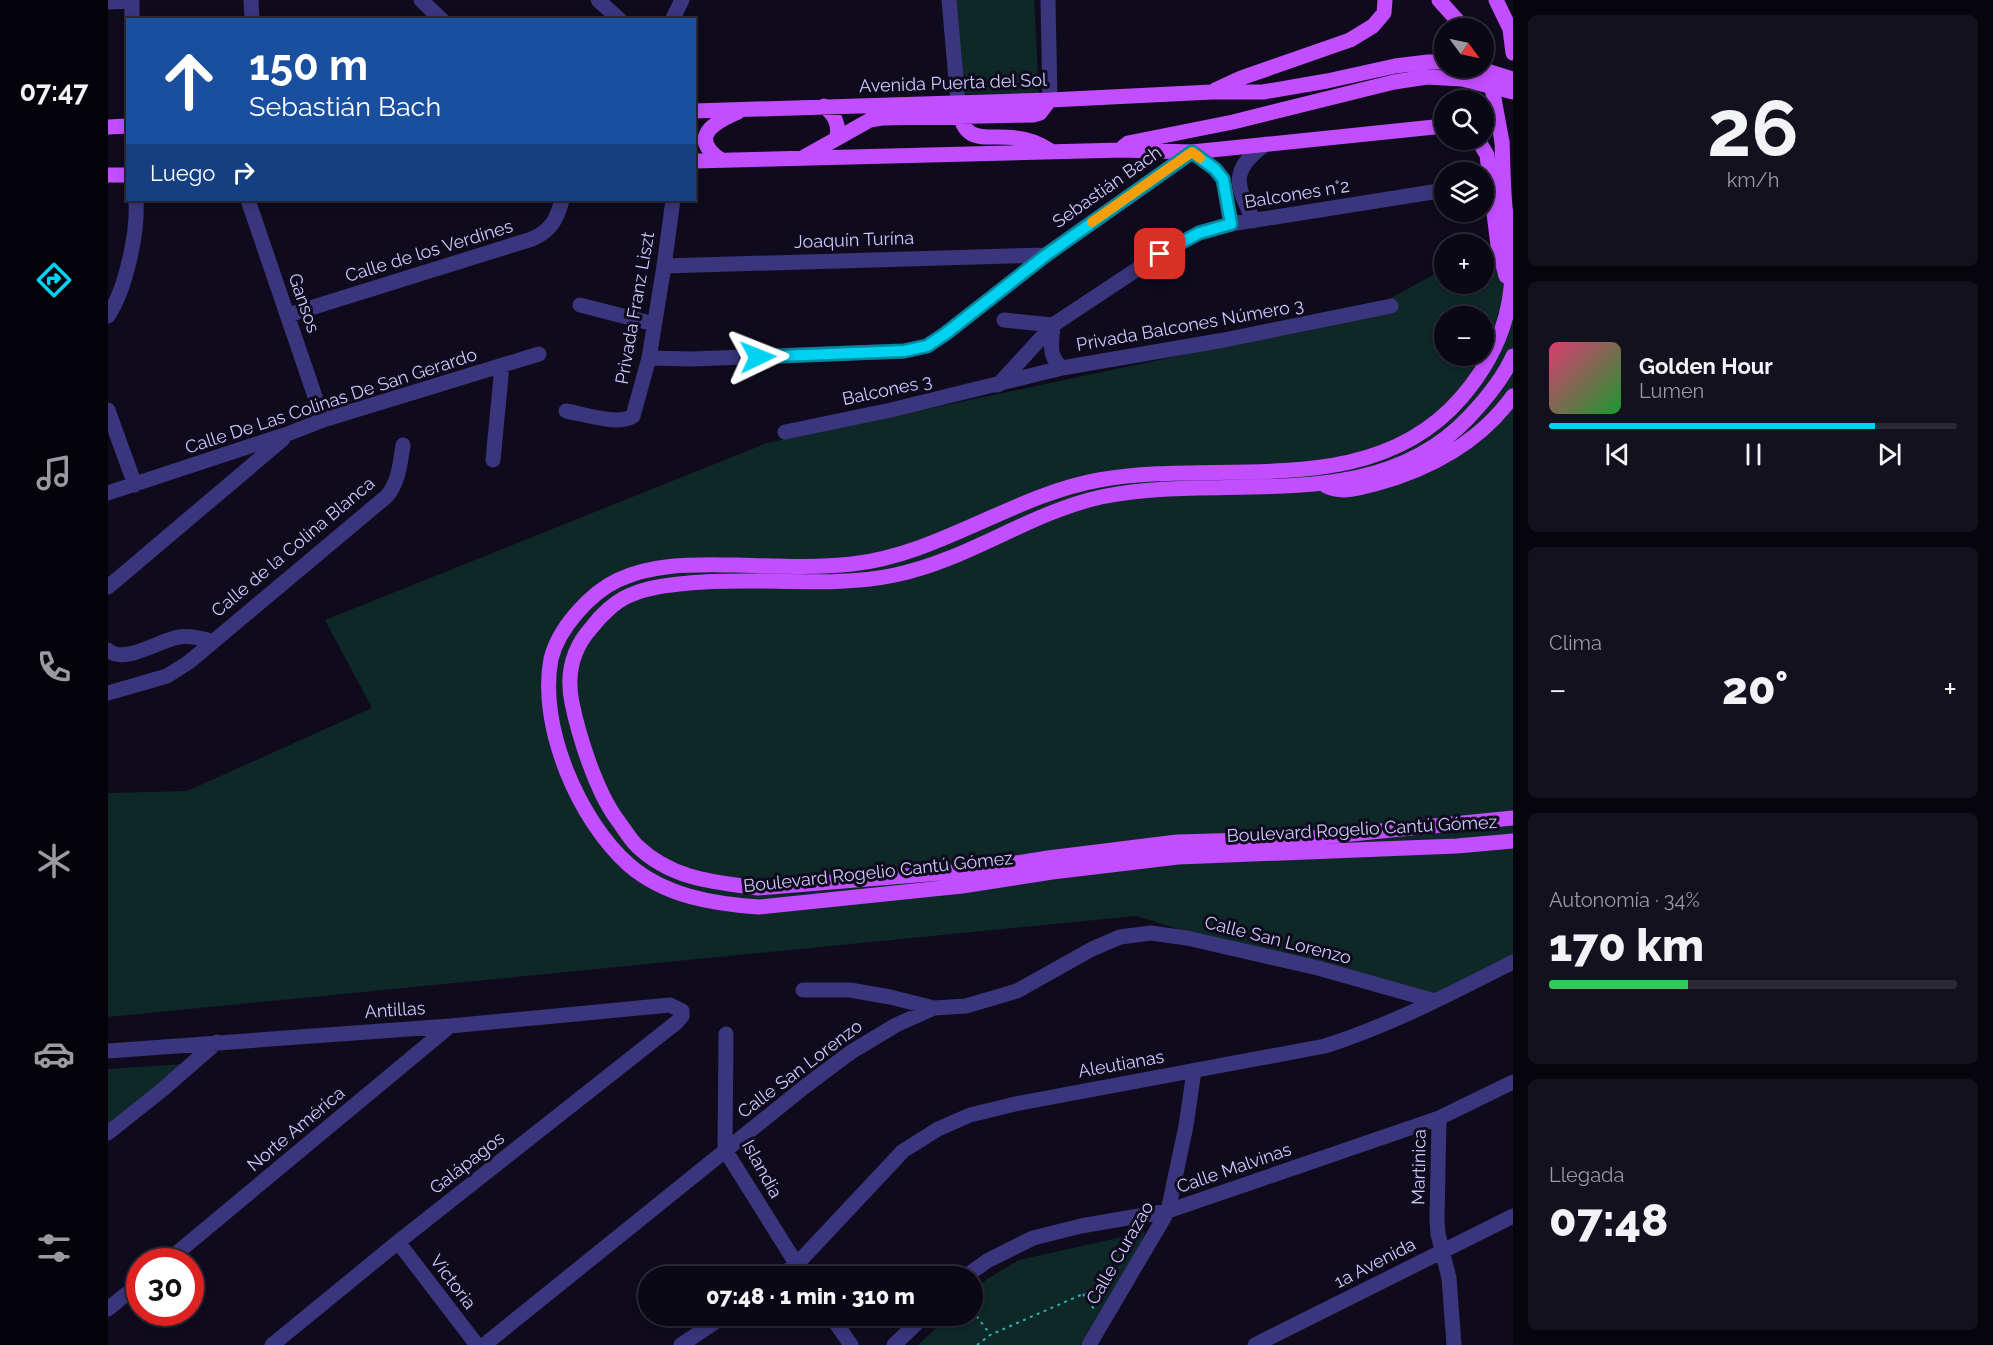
<!DOCTYPE html>
<html lang="es">
<head>
<meta charset="utf-8">
<style>
	body { margin:0; font-family:Raleway,sans-serif; background:#14111f; color:#f1f3f6; height:100vh; display:flex; flex-direction:column; font-size:22px; white-space:nowrap }
	* { box-sizing:border-box; margin:0 }
	p { font-size:20px; color:#9a9aa1 }
	.icon { flex:none; width:33px; height:33px; fill:none; stroke:currentColor; stroke-width:2; stroke-linecap:round; stroke-linejoin:round }
	.map { position:relative; flex:1; overflow:hidden }
	.details { display:flex; flex-direction:column; gap:15px; padding:15px; background:#06040c; width:480px }
	.details>* { flex:none }
	.hud { position:absolute; left:18px; top:18px; width:570px; height:183px; border-radius:0px; box-shadow:0 3px 9px #0003,0 0 0 2px #2b2935; background:#1a4fa0; color:#fff; overflow:hidden }
	.needle { width:39px; rotate:123deg }
	.fabs { position:absolute; left:1326px; top:18px; display:grid; gap:12px }
	.fabs a { display:grid; place-items:center; width:60px; height:60px; border-radius:50%; background:#0b0816; box-shadow:0 3px 9px #0003,0 0 0 2px #2b2935; font-size:30px }
	.speed { position:absolute; left:18px; top:1248px; display:flex; gap:12px; font-size:30px; font-weight:700; text-align:center }
	.speed>* { display:grid; place-content:center; width:78px; height:78px; border-radius:50%; background:#0b0816; box-shadow:0 3px 9px #0003,0 0 0 2px #2b2935; line-height:1 }
	.speed .limit { border:9px solid #d22; background:#fff; color:#111 }
	.pin { position:absolute; display:grid; place-items:center; width:51px; height:51px; color:#fff; margin:-26px; border-radius:12px; box-shadow:0 3px 9px #0006 }
	.me { position:absolute; width:66px; margin:-33px; rotate:88deg; stroke-linejoin:round; filter:drop-shadow(0 0 4px #0008) }
	.turn { display:flex; align-items:center; gap:21px; height:126px; padding:0 24px; font-size:27px }
	.turn .icon { width:78px; height:78px; stroke-width:2.5 }
	.turn b { display:block; font-size:42px; line-height:51px }
	.then { display:flex; align-items:center; height:57px; padding:0 24px; background:#0003; gap:12px; font-size:22px }
	.big { font-size:45px; font-weight:800; line-height:1.1 }
	.details .tile { flex:1; display:flex; flex-direction:column; justify-content:center; gap:9px; min-width:0; padding:0 21px; border-radius:9px; background:#14111f }
	.details .dial { align-items:center; gap:0 }
	.dial b { font-size:78px; line-height:1 }
	.song { display:flex; align-items:center; gap:18px }
	.cover { width:72px; height:72px; border-radius:9px; background:linear-gradient(135deg,hsl(340 70% 55%),hsl(130 70% 35%)) }
	.played { height:6px; border-radius:3px; background:linear-gradient(90deg,#00d2f2 80%,#2b2935 80%) }
	.keys { display:flex; justify-content:space-around; direction:ltr }
	.heat { display:flex; justify-content:space-between; align-items:center; font-size:33px; direction:ltr }
	.charge { height:9px; border-radius:4px; background:linear-gradient(90deg,#34c759 34%,#2b2935 0) }
	.trip { position:absolute; left:530px; top:1266px; width:345px; height:60px; border-radius:30px; background:#0b0816; box-shadow:0 3px 9px #0003,0 0 0 2px #2b2935; font-weight:800; line-height:60px; text-align:center }
	main { display:flex; flex:1; min-height:0 }
	.tab-bar { display:flex; flex-direction:column; width:108px; justify-content:space-around; align-items:center; background:#040309; color:#9a9aa1 }
	.tab-bar .icon { width:42px; height:42px }
	.tab-bar .on { color:#00d2f2 }
	.tab-bar b { font-size:27px; color:#f1f3f6 }
	.map>svg:first-child { display:block }
	.green { fill:#0e2727; fill-rule:evenodd }
	.lines { fill:none; stroke-linecap:round; stroke-linejoin:round }
	.path { stroke:#2bafab; stroke-width:2; stroke-dasharray:3 4.5; stroke-linecap:butt }
	.minor { stroke:#3a357c; stroke-width:15 }
	.major { stroke:#c24eff; stroke-width:15 }
	.major-bridge { stroke:#c24eff; stroke-width:15 }
	.route-casing { stroke:#00889d; stroke-width:15 }
	.route { stroke:#00d2f2; stroke-width:10 }
	.slow { stroke:#f59e0b; stroke-width:10 }
	.labels { text-anchor:middle; stroke-width:6; stroke-linejoin:round; paint-order:stroke }
	.street-label { font-size:18px; fill:#cfc7ff; stroke:#0f0b1d }
</style>
</head>
<body>
<main>
<nav class="tab-bar">
<b>07:47</b>
<svg class="icon on" aria-label="directions" viewBox="0 0 24 24"><path d="M12 3l9 9-9 9-9-9zM9 14v-3h6M13 9l2 2-2 2"/></svg>
<svg class="icon" aria-label="music" viewBox="0 0 24 24"><path d="M9 18V5l10-2v13"/><circle cx="6" cy="18" r="3"/><circle cx="16" cy="16" r="3"/></svg>
<svg class="icon" aria-label="phone" viewBox="0 0 24 24"><path d="M5 4h4l2 5-3 2q2 4 5 5l2-3 5 2v4C11 20 4 13 5 4z"/></svg>
<svg class="icon" aria-label="climate" viewBox="0 0 24 24"><path d="M12 3v18M4 7l16 10M4 17L20 7"/></svg>
<svg class="icon" aria-label="car" viewBox="0 0 24 24"><path d="M5 17H2v-5l4-1 3-4h7l3 4 3 1v5h-3M9 17h6M6 11h13"/><circle cx="7" cy="17" r="2"/><circle cx="17" cy="17" r="2"/></svg>
<svg class="icon" aria-label="filters" viewBox="0 0 24 24"><path d="M4 7h16M4 17h16"/><circle cx="9" cy="7" r="2"/><circle cx="15" cy="17" r="2"/></svg>
</nav>
<div class="map">
<svg width="1405" height="1345" viewBox="0 0 1405 1345">
	<rect width="100%" height="100%" fill="#0f0b1d"/>
	<!-- green -->
	<path class="green" d="M847 0H926L931 93 854 94Z
		M1405 232V961L1320 1006 1028 916 0 1017V793L79 791 264 708 217 620 659 443 1244 319 1336 269V284H1376V248ZM1336 316H1376V356H1336Z
		M76 1064 0 1126V1069Z
		M1037 1232 1028 1256 972 1345H810L841 1316H864V1293L879 1279 911 1260Z"/>
	<g class="lines">
		<!-- path -->
		<path class="path" d="M975 1294 986 1309
			M864 1310 882 1334
			M869 1345 882 1335 975 1294 996 1290"/>
		<!-- minor -->
		<path class="minor" d="M24 0V20
			M143 0 144 20
			M313 0 334 20
			M490 0 512 20
			M841 0 850 102
			M940 0 942 100
			M0 2 24 1
			M564 20 574 0
			M140 200 215 420
			M1146 221C1128 185 1121 170 1158 144
			M556 266 938 255
			M472 305 546 324
			M180 315 424 239C443 231 449 219 454 200
			M0 316C18 289 30 232 28 200
			M896 320 945 325C944 343 939 355 954 368
			M541 358 584 359 796 351 819 346 837 334 938 255 1084 152 1107 169 1115 179 1123 224
			M890 385 945 325 1052 254 1091 233 1123 224 1331 191
			M0 410 27 485
			M458 411C475 414 512 426 525 416L541 358 556 266 565 200
			M677 432 783 410 954 368 1116 340 1283 306
			M385 460 394 366
			M0 493 182 433 215 420 431 354
			M0 587 175 439
			M0 650C17 665 51 640 71 637 82 635 93 638 103 641
			M0 693 59 676 81 662 279 496C291 481 292 464 295 445
			M695 990H742L782 997 826 1008
			M618 1034 617 1150 696 1276
			M0 1051 342 1026 562 1005 574 1011V1016L569 1022 290 1242 164 1345
			M1331 1118 1329 1219 1330 1234 1341 1278 1346 1345
			M0 1133 54 1090 109 1042
			M290 1242 369 1345
			M58 1262 342 1026
			M672 1276 688 1265 795 1151 830 1129 862 1115 907 1104 1217 1046C1283 1025 1344 993 1405 962
			M858 1276 879 1261 925 1238 973 1226 1060 1211 1331 1118 1405 1082
			M0 1309 32 1283
			M723 1316 743 1345
			M376 1345 695 1088 743 1052 788 1025 826 1008 858 1006 909 991 984 949 1012 937 1043 933 1079 938 1210 968 1327 1001
			M573 1345 616 1316
			M786 1345 816 1316
			M981 1345 1060 1211 1078 1126 1086 1071
			M1147 1345 1405 1216"/>
		<!-- major -->
		<path class="major" d="M1331 0 1356 28
			M1388 0 1402 29 1405 53
			M1369 68 1405 79
			M1107 90 1133 78 1242 40 1265 26 1276 13 1277 0
			M716 106C727 116 731 123 729 137
			M851 108C855 147 880 134 908 138 921 139 932 144 943 151
			M586 111 942 100 1104 92H1155L1219 81 1287 66 1320 62H1336
			M0 127 20 126
			M1370 140 1379 155 1390 246 1398 276
			M1394 142C1395 164 1395 186 1397 207 1400 234 1405 261 1403 288 1399 329 1380 367 1353 398 1262 503 1112 458 991 480 906 495 830 555 744 564 707 568 668 566 630 565 590 565 548 562 510 580 482 593 450 629 443 659 430 726 471 821 521 865 557 896 605 904 651 907L854 886 944 872 1070 857 1349 846 1405 841
			M1015 147 1020 143 1125 122 1286 82 1319 77 1354 79 1405 92
			M696 157 762 120 774 118 925 115 932 113 942 100
			M613 160C581 138 604 123 630 112
			M586 161 1014 150 1084 152 1336 126
			M0 175H20
			M1405 356C1395 379 1378 399 1361 417 1265 519 1115 471 993 497 921 513 860 560 787 575 720 589 649 576 581 583 560 585 540 587 520 596 507 602 493 615 484 627 464 649 458 674 464 703 471 737 488 790 508 818 515 827 521 838 529 846 564 879 604 882 650 888L857 871 940 858 1069 842 1203 838 1405 818
			M1218 486C1235 494 1250 488 1267 484 1322 469 1371 443 1405 396"/>
		<!-- major-bridge -->
		<path class="major-bridge" d="M1376 66 1385 93 1394 142"/>
	</g>
	<g class="lines">
		<defs>
			<path id="route" d="M650 357 796 351 819 346 837 334 938 255 1084 152 1107 169 1115 179 1123 224 1091 233 1052 254"/>
		</defs>
		<!-- route casing -->
		<use href="#route" class="route-casing"/>
		<!-- route -->
		<use href="#route" class="route"/>
		<!-- slow -->
		<path class="slow" d="M984 222 1084 152 1092 158"/>
	</g>
	<g class="labels">
		<!-- street labels -->
		<g class="street-label">
			<text transform="translate(845 83) rotate(-2)" y="6">Avenida Puerta del Sol</text>
			<text transform="translate(999 187) rotate(-35)" y="6">Sebastián Bach</text>
			<text transform="translate(1189 194) rotate(-9)" y="6">Balcones n°2</text>
			<text transform="translate(746 240) rotate(-2)" y="6">Joaquín Turína</text>
			<text transform="translate(321 251) rotate(-17)" y="6">Calle de los Verdines</text>
			<text transform="translate(196 303) rotate(71)" y="6">Gansos</text>
			<text transform="translate(527 308) rotate(-80)" y="6">Privada Franz Liszt</text>
			<text transform="translate(1082 325) rotate(-10)" y="6">Privada Balcones Número 3</text>
			<text transform="translate(779 390) rotate(-12)" y="6">Balcones 3</text>
			<text transform="translate(223 401) rotate(-18)" y="6">Calle De Las Colinas De San Gerardo</text>
			<text transform="translate(185 547) rotate(-40)" y="6">Calle de la Colina Blanca</text>
			<text transform="translate(1254 829) rotate(-3)" y="6">Boulevard Rogelio Cantú Gómez</text>
			<text transform="translate(770 872) rotate(-6)" y="6">Boulevard Rogelio Cantú Gómez</text>
			<text transform="translate(1170 940) rotate(14)" y="6">Calle San Lorenzo</text>
			<text transform="translate(287 1010) rotate(-4)" y="6">Antillas</text>
			<text transform="translate(1013 1064) rotate(-10)" y="6">Aleutianas</text>
			<text transform="translate(692 1069) rotate(-37)" y="6">Calle San Lorenzo</text>
			<text transform="translate(188 1129) rotate(-40)" y="6">Norte América</text>
			<text transform="translate(359 1163) rotate(-38)" y="6">Galápagos</text>
			<text transform="translate(1311 1167) rotate(-89)" y="6">Martinica</text>
			<text transform="translate(1126 1168) rotate(-19)" y="6">Calle Malvinas</text>
			<text transform="translate(654 1169) rotate(61)" y="6">Islandia</text>
			<text transform="translate(1012 1253) rotate(-60)" y="6">Calle Curazao</text>
			<text transform="translate(1267 1263) rotate(-27)" y="6">1a Avenida</text>
			<text transform="translate(345 1282) rotate(53)" y="6">Victoria</text>
		</g>
	</g>
</svg>
<div class="fabs">
<a><svg class="needle" viewBox="-14 -14 28 28"><path d="M0-13l5 13h-10z" fill="#e53935"/><path d="M0 13l5-13h-10z" fill="#9a9aa1"/></svg></a>
<a><svg class="icon" aria-label="search" viewBox="0 0 24 24"><circle cx="10" cy="10" r="6"/><path d="M15 15l6 6"/></svg></a>
<a><svg class="icon" aria-label="layers" viewBox="0 0 24 24"><path d="M12 4l9 5-9 5-9-5zM3 14l9 5 9-5"/></svg></a>
<a>+</a>
<a>−</a>
</div>
<div class="speed"><div class="limit">30</div></div>
<div class="pin" style="left:1052px;top:254px;background:#d93025"><svg class="icon" aria-label="arrive" viewBox="0 0 24 24"><path d="M6 21V4h12l-3 4 3 4H6"/></svg></div>
<svg class="me" style="left:650px;top:357px" viewBox="-20 -20 40 40"><path d="M0-17L14 15 0 8-14 15z" fill="#00d2f2" stroke="#fff" stroke-width="4"/></svg>
<div class="trip">07:48 · 1 min · 310 m</div>
<div class="hud">
<div class="turn"><svg class="icon" aria-label="ahead" viewBox="0 0 24 24"><path d="M12 20V5M6 11l6-6 6 6"/></svg><div><b>150 m</b>Sebastián Bach</div></div>
<div class="then">Luego<svg class="icon" aria-label="right" viewBox="0 0 24 24"><path d="M7 20v-9h11M14 6l5 5-5 5"/></svg></div>
</div>
</div>
<section class="details">
<div class="tile dial"><b>26</b><p>km/h</p></div>
<div class="tile">
<div class="song"><i class="cover"></i><div><b>Golden Hour</b><p>Lumen</p></div></div>
<div class="played"></div>
<div class="keys"><svg class="icon" aria-label="previous" viewBox="0 0 24 24"><path d="M18 5L8 12l10 7zM5 5v14"/></svg><svg class="icon" aria-label="pause" viewBox="0 0 24 24"><path d="M8 5v14M16 5v14"/></svg><svg class="icon" aria-label="next" viewBox="0 0 24 24"><path d="M6 5l10 7-10 7zM19 5v14"/></svg></div>
</div>
<div class="tile"><p>Clima</p>
<div class="heat"><a>−</a><b class="big">20°</b><a>+</a></div>
</div>
<div class="tile"><p>Autonomía · 34%</p><b class="big">170 km</b><div class="charge"></div></div>
<div class="tile"><p>Llegada</p><b class="big">07:48</b></div>
</section>
</main>
</body>
</html>
